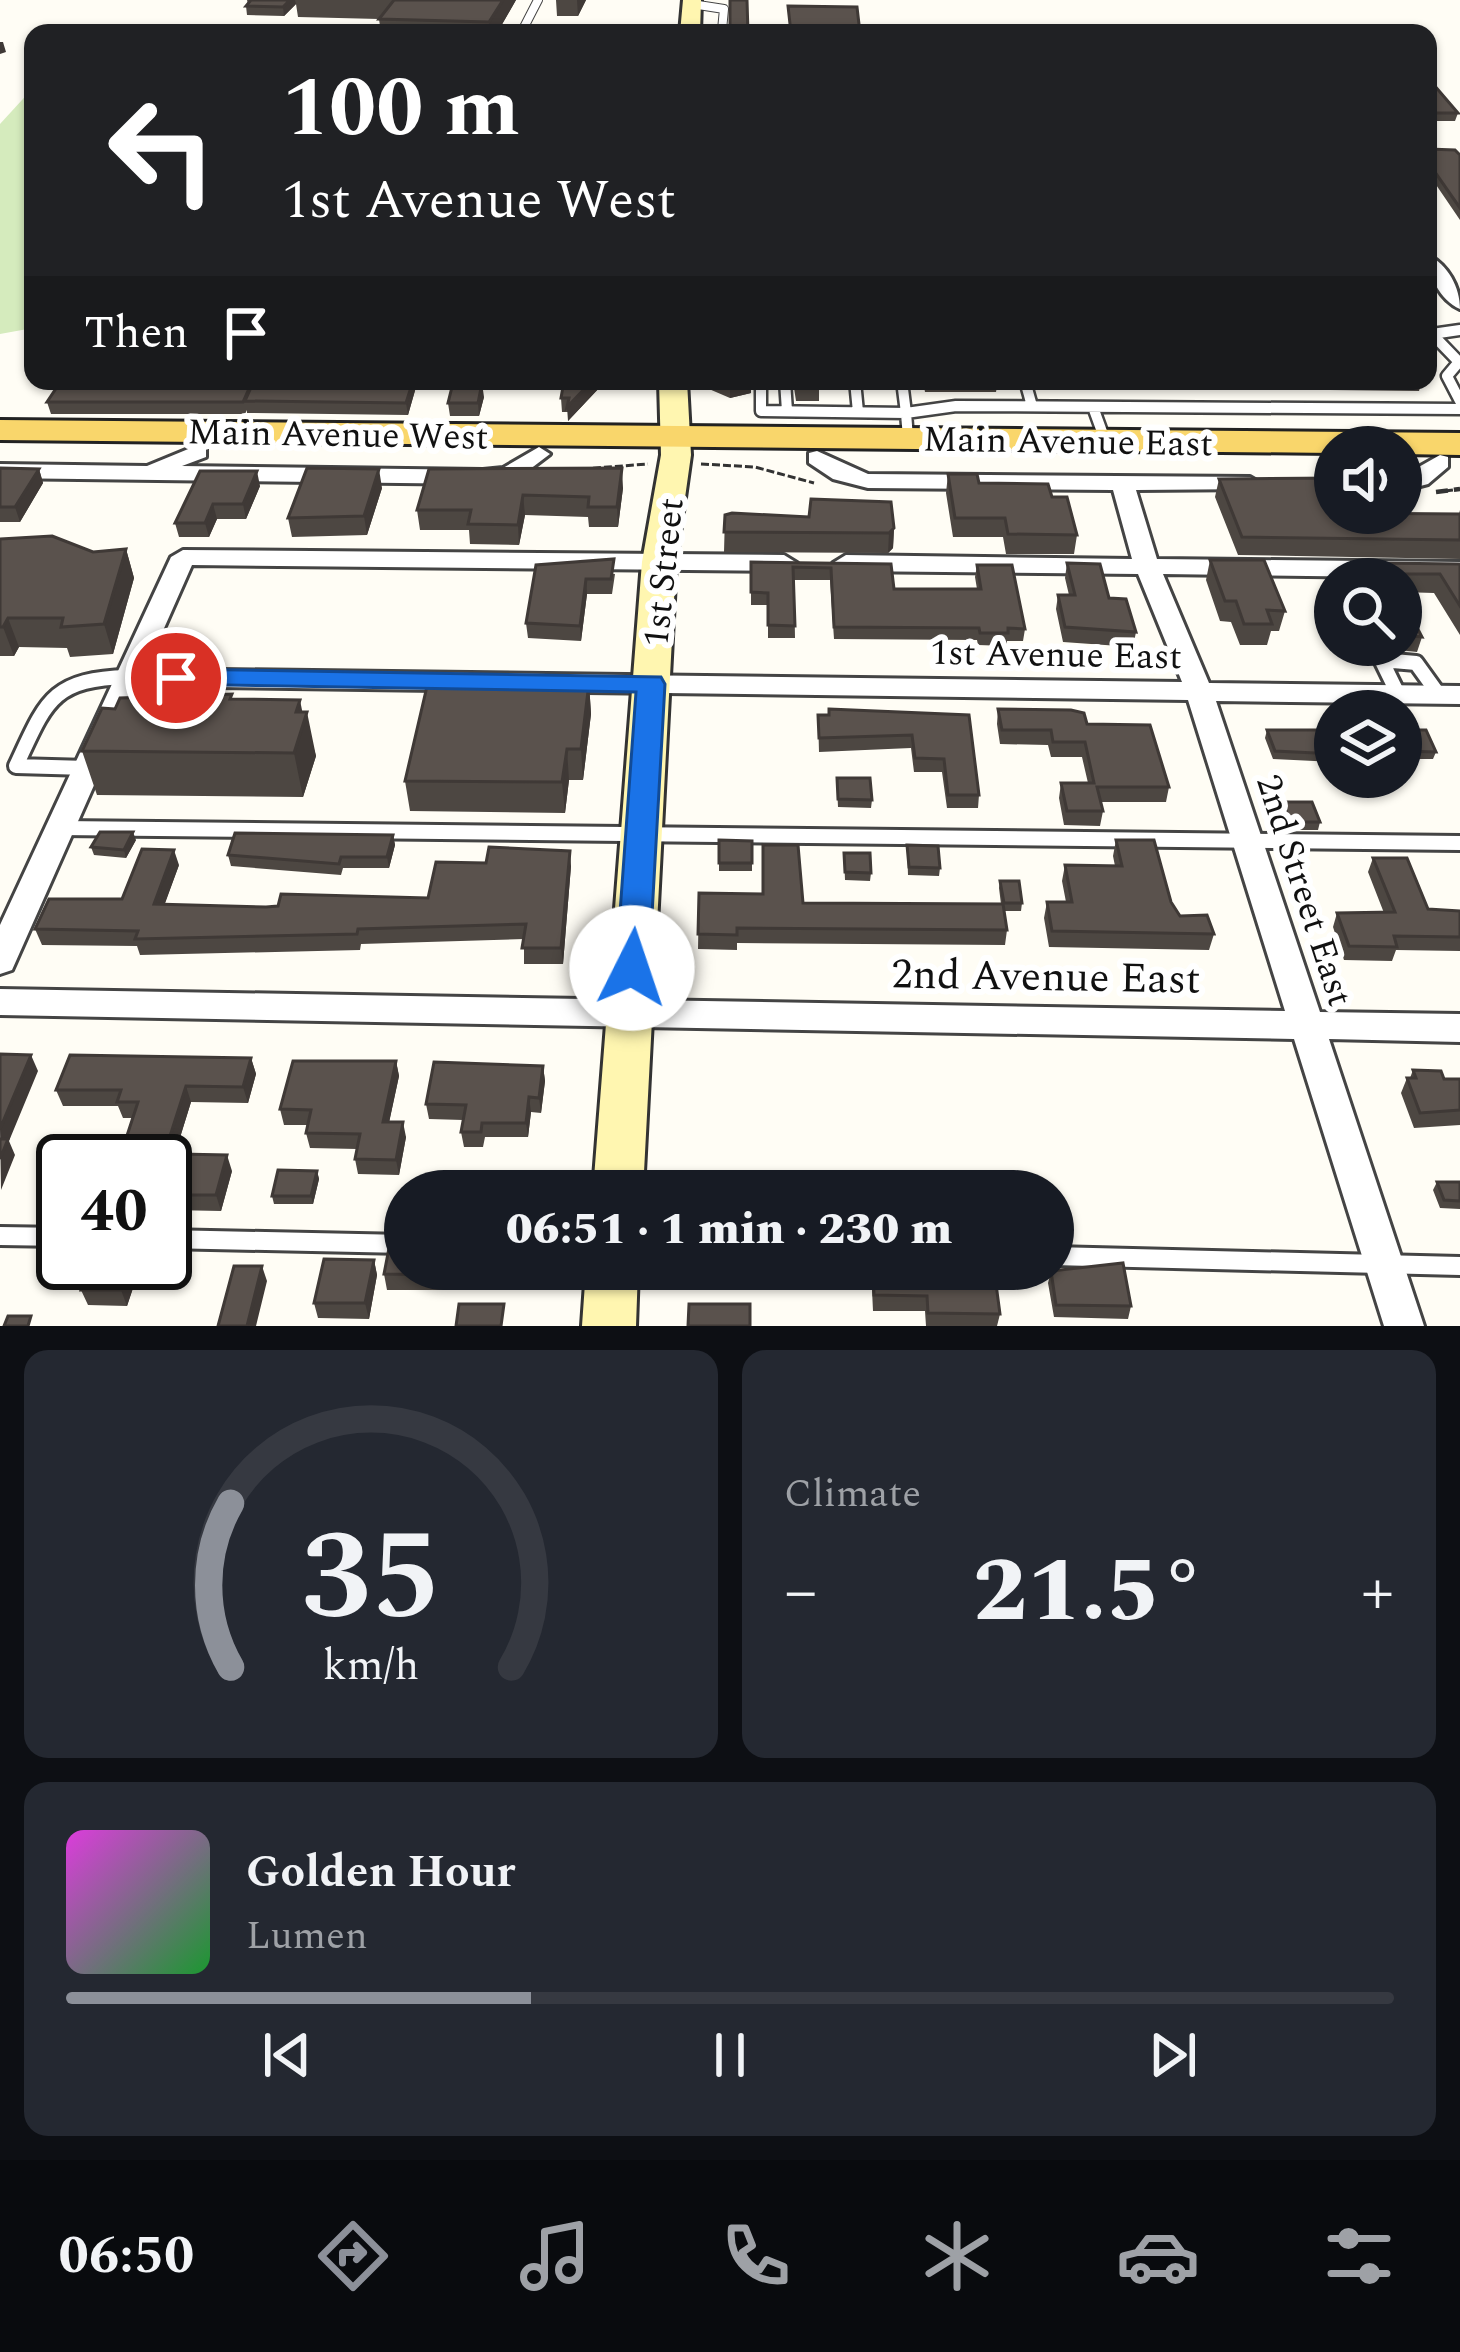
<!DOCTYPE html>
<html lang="en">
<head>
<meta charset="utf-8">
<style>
	body { margin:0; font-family:Spectral,serif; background:#242831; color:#f1f3f6; height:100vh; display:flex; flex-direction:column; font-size:45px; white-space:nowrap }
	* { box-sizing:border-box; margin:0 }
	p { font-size:39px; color:#9ea1a6 }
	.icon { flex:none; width:66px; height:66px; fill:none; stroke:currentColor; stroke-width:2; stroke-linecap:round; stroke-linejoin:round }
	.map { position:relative; height:1326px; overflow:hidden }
	.drawer { display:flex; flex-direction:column; gap:24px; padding:24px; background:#0d0f14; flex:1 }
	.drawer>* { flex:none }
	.hud { position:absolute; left:24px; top:24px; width:1413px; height:366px; border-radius:24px; box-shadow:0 3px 9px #0004; background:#202124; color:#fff; overflow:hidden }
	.fabs { position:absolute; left:1314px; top:426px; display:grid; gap:24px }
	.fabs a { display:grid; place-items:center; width:108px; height:108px; border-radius:50%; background:#171b24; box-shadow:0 3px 9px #0004; font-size:60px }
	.speed { position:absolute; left:36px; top:1134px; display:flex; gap:24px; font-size:60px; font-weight:700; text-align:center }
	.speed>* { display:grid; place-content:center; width:156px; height:156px; border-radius:50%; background:#171b24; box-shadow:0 3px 9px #0004; line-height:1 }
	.speed .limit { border:6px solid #111; border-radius:18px; background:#fff; color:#111 }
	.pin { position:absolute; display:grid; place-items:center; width:102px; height:102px; color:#fff; margin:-51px; border:6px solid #fff; border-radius:50%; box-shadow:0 3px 12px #0007 }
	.me { position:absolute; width:132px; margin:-66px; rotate:4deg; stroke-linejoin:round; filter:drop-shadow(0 0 9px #0008) }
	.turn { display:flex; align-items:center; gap:42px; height:252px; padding:0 60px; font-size:54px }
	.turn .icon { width:156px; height:156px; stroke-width:2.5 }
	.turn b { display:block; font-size:84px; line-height:102px }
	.then { display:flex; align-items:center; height:114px; padding:0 60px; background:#0003; gap:24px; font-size:45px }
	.big { font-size:90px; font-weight:800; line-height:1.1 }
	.drawer .card { flex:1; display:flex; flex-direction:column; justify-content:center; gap:18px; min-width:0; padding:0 42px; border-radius:24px; background:#242831 }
	.drawer .dial { align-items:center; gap:0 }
	.dial svg { height:312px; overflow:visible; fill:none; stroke:#363941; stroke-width:7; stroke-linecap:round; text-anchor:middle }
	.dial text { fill:#f1f3f6; stroke:none }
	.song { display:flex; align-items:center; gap:36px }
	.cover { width:144px; height:144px; border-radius:18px; background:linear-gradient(135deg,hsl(300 70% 55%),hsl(130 70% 35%)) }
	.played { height:12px; border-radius:6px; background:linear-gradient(90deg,#8c9099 35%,#363941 35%) }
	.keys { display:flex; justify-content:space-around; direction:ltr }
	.heat { display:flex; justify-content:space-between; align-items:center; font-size:66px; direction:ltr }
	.drawer .tiles { flex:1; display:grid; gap:24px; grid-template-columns:1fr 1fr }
	.card:last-child { grid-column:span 2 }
	.trip { position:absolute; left:384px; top:1170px; width:690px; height:120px; border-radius:60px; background:#171b24; box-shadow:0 3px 9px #0004; font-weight:800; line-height:120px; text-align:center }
	.tab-bar { display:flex; height:192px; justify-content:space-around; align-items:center; background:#090b0e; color:#9ea1a6 }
	.tab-bar .icon { width:84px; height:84px }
	.tab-bar .current { color:#8c9099 }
	.tab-bar b { font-size:54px; color:#f1f3f6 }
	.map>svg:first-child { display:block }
	.green { fill:#d5ebbd }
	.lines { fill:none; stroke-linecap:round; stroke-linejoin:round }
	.lane-far3-casing { stroke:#444; stroke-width:10 }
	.lane-far2-casing { stroke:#444; stroke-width:15 }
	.lane-far1-casing { stroke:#444; stroke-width:20 }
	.lane-casing { stroke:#444; stroke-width:24 }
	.street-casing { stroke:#444; stroke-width:6 }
	.secondary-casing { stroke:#333; stroke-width:6 }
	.primary-casing { stroke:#222; stroke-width:6 }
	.path-far1 { stroke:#333; stroke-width:3; stroke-dasharray:8 3; stroke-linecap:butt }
	.path { stroke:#333; stroke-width:4.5; stroke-dasharray:12 6; stroke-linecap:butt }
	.lane-far3 { stroke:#fff; stroke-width:8 }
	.lane-far2 { stroke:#fff; stroke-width:10 }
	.lane-far1 { stroke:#fff; stroke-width:14 }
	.lane { stroke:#fff; stroke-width:18 }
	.street { fill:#fff; fill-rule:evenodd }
	.secondary { fill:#fff6b0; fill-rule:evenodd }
	.primary { fill:#f9d66b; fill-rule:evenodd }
	.wall { fill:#4d4742 }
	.shaded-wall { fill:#3f3936 }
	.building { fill:#5a524d; stroke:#3f3936; stroke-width:3 }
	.route { fill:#1a73e8; stroke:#114b97; stroke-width:3 }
	.labels { text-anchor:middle; stroke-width:12; stroke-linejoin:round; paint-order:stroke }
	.street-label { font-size:36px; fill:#111; stroke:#fff }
	.near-street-label { font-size:42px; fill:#111; stroke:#fff }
</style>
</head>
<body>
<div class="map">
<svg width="1460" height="1326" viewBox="0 0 1460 1326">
	<rect width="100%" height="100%" fill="#fffdf5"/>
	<!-- green -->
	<path class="green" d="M33 88V328L0 334V124Z"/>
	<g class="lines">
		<defs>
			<path id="lane-far3" d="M692 4 724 9 722 30 711 33
				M521 33 538 0"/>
			<path id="lane-far2" d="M1460 330 1432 334 1460 363
				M1458 363 1447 376 1460 401
				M761 381V411L906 413 902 381
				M785 381 787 411
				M855 381 858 412
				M1025 381 1032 406
				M1093 407 1105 440
				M908 438 906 413 956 406 1460 409"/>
			<path id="lane-far1" d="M1374 645 1398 694
				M1382 660 1416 663 1439 695
				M87 768 16 766C46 702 51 679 128 677
				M60 828 1460 843"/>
			<path id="lane" d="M0 1236 63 1237
				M165 1239 405 1244
				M1053 1256 1460 1266"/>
			<path id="street" d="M1428 255C1448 265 1460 287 1460 309 1440 300 1428 276 1428 255Z
				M198 445 206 447V457L182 466 483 470 503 468 539 447 550 454 517 479 483 484 0 478V464L147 466Z
				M817 451 868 474 1250 477 1262 484 1258 489 1136 490 1157 559 1460 562V578L1163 574 1209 683 1460 686V704L1216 701 1320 1012 1460 1014V1042L1329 1039 1424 1326H1384L1294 1039 0 1015V989L1285 1011 1188 700 138 686 16 961 12 970 0 974V925L171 557 183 550 784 555 797 563 784 571 192 565 146 669 1182 682 1138 574 846 571 833 563 846 555 1132 559 1113 490 868 488 833 479 809 463V453Z
				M1440 455 1448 457V467L1428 484 1401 491V477Z"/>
			<path id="secondary" d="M683 0H701L700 33H680Z
				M659 381H687L691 455 676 562 643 1191H593L642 562 661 455Z
				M586 1269H638L636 1326H582Z"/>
			<path id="primary" d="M0 420 1460 433V455L1401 454V447H1335V453L0 440Z"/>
		</defs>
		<!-- lane-far3 casing -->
		<use href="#lane-far3" class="lane-far3-casing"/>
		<!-- lane-far2 casing -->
		<use href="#lane-far2" class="lane-far2-casing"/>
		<!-- lane-far1 casing -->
		<use href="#lane-far1" class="lane-far1-casing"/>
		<!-- lane casing -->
		<use href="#lane" class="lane-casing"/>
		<!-- street casing -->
		<use href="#street" class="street-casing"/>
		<!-- secondary casing -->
		<use href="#secondary" class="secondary-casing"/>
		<!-- primary casing -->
		<use href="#primary" class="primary-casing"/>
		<!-- path-far1 -->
		<path class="path-far1" d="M701 464 755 467 814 483
			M582 469 648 464
			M1445 491 1460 489"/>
		<!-- path -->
		<path class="path" d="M1436 492 1460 489"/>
		<!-- lane-far3 -->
		<use href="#lane-far3" class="lane-far3"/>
		<!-- lane-far2 -->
		<use href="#lane-far2" class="lane-far2"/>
		<!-- lane-far1 -->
		<use href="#lane-far1" class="lane-far1"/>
		<!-- lane -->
		<use href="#lane" class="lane"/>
		<!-- street -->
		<use href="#street" class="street"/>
		<!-- secondary -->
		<use href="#secondary" class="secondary"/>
		<!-- primary -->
		<use href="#primary" class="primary"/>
	</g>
	<!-- wall -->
	<path class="wall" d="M247 0H516L497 33H381L379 19 298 17 296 4 284 16 247 15 246 6 248 4Z
		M556 0H586L578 16H557Z
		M1428 83 1458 113 1455 121H1428Z
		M1428 149 1460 155V220L1428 173Z
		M564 381H601V386L568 421V412H562L561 398Z
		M708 381H751V393L730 398 709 389Z
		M793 381H819V401H796Z
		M923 381H998L996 392H925Z
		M1066 381H1159L1157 389H1068Z
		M1202 381H1262L1260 390H1206Z
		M1325 381H1422L1419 391 1330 390Z
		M218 383 416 387 408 415 247 413V410L245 414H51L47 402Z
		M484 397 479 416H450L448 403Z
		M0 468 39 469 43 483 20 522H0Z
		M429 469 623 488 618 527H589L588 517 525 515 519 545 470 544 469 530H420L417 510Z
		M200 471 260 486 246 519H217L209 537H179L175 523Z
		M948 474 979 483 1052 497 1077 535 1074 554H1006L1003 537H953L946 493Z
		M1219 479 1335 513 1459 514 1460 510V559L1238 555 1215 497Z
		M382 488 367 535 292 537 288 518Z
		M725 515 809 517 894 528 893 548 888 553 724 552Z
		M0 539 93 552 126 549 134 578 113 654 70 657 67 648 19 647 14 656H0Z
		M1210 560 1285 611 1279 631H1271L1267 645H1240L1231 622 1220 621 1206 580Z
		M751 562 891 564 894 589H977L975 577 977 565 1025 629 1023 641H1007V646L978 645 977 640 834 639 830 580H794L795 638H768V605H751Z
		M1067 563 1109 598 1136 632 1133 647 1063 642 1056 609 1058 595H1069L1065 578Z
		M1377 563 1460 564V635L1434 593 1401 592V579H1373Z
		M536 565 615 574 612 594H587L581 641 528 638 526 623Z
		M1401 610 1422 637 1417 652 1389 649 1387 645H1401Z
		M589 683 591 714 583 780H569L565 813 410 811 405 781Z
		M233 699 303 712 316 756 303 797 97 795 82 751 115 709Z
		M998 709 1087 724 1169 787 1166 802H1100L1103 811 1100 826 1064 825 1059 798 1061 783H1088L1082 757H1051L1048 745 1000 744 997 724Z
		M818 715H969L979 795 978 808H947L942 772H914L911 748 819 752Z
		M1267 730H1335V762L1273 759 1265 738Z
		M1401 730 1436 752 1433 759H1401Z
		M837 786 872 800 871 808 838 807Z
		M1283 802 1320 822 1318 830H1288L1280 810Z
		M393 835 395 845 389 868H343L341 875 231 866 228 855Z
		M136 840 126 858 94 855 91 847Z
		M719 840 752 863V871H719Z
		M1116 840 1171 902 1180 916 1214 934 1209 950 1049 947 1044 918 1047 902H1066L1062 881 1065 865 1115 866 1113 856Z
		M907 845 940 868 939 876 908 875Z
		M844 853 871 873 870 881 845 880Z
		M1373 858 1428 909 1460 911V951L1396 950 1392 961 1344 960 1333 927 1337 913H1384L1368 872Z
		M179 865 164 905 266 907 428 898 571 866 563 964H524V939L361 944 360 950 140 955 137 946 42 945 35 929 122 899Z
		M1000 881 1022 903 1021 911H1004L1007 930 1005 945 737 943V950L698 949 699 893 803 903 1001 904 999 888Z
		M251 1058 256 1074 248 1103 191 1102 169 1173H165V1161H121L120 1157 133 1118H123L118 1106H63L56 1090Z
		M396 1061 399 1076 389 1122 406 1137 399 1175 358 1174 355 1159 357 1149 310 1148 306 1133 308 1125H284L280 1109Z
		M543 1066 545 1081 541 1113 531 1112 528 1137H485L483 1147H464L461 1132 463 1120 429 1119 426 1104Z
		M1413 1070 1444 1079H1460V1125L1414 1128 1401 1093 1407 1078H1410Z
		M232 1171 221 1211 171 1210 166 1195Z
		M317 1171 319 1179 313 1204H274L272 1196Z
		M1437 1182H1460V1209L1440 1208 1433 1190Z
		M374 1260 377 1275 369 1319 318 1318 314 1303Z
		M140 1267 127 1306 88 1305 81 1290Z
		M405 1269H452L449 1290H387L384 1274Z
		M871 1269H994L1000 1314 997 1326H926L925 1311H873Z
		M1051 1271 1131 1306 1128 1319 1054 1317 1048 1283Z"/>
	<!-- shaded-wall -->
	<path class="shaded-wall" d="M290 0H295L296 4 284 16 283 7Z
		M503 0H516L497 33H490L489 22Z
		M577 0H586L578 16Z
		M0 42H3L6 52 0 54Z
		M413 381H415L416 387 408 415 406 403Z
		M592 381H601V386L568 421 567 407Z
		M742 381H751V393L730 398V384Z
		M482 383 484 397 479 416 478 403Z
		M622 468 623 488 618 527 617 507Z
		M39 469 43 483 20 522 15 507Z
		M379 469 382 488 367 535 364 516Z
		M257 471 260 486 246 519 243 504Z
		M523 495 525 515 519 545 518 525Z
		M213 504 217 519 209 537 205 523Z
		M894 528 893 548 888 553 889 533Z
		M126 549 134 578 113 654 104 624Z
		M586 579 587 594 581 641 580 626Z
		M8 618 19 647 14 656 3 627Z
		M589 683 591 714 583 780 581 749Z
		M300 700 304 720 307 712 316 756 303 797 294 753 296 712Z
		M567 749 569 780 565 813 562 782Z
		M133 832 136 840 126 858 124 850Z
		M393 835 395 845 389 868 387 857Z
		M174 850 179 865 159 920 154 904Z
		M570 851 571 866 563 964 561 948Z
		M31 1055 38 1071 9 1141 15 1155 1 1190 0 1129Z
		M251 1058 256 1074 248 1103 243 1087Z
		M396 1061 399 1076 386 1137 383 1122Z
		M543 1066 545 1081 541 1113 539 1098Z
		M186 1086 191 1102 169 1173 163 1158Z
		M529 1097 531 1112 528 1137 526 1123Z
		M403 1122 406 1137 399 1175 396 1160Z
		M227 1155 232 1171 221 1211 216 1195Z
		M317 1171 319 1179 313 1204 311 1196Z
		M374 1260 377 1275 369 1319 365 1303Z
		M130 1263H138L140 1267 127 1306 121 1290Z
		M262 1266 267 1281 256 1326H247Z
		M446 1269H452L449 1290 446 1275Z"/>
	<!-- building -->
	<path class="building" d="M251 0H290L283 7 246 6Z
		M394 0H503L489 22 379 19Z
		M730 0H747L748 33H730Z
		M788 6 857 7 860 33H791Z
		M1428 83 1434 85 1458 113H1428Z
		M1428 149 1455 150 1460 155V208L1428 162Z
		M61 381H210L209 383 251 384 243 402H47Z
		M321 381H413L406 403 245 401 253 383H320Z
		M564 381H592L567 407 569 398H561Z
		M796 381H819V387H796Z
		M453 383H482L478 403H448Z
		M0 468 39 469 15 507H0Z
		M307 468 379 469 364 516 288 518Z
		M622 468 617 507H588L589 497 523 495 518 525 468 524 471 510H417L429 469Z
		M200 471H257L243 504H213L205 523H175Z
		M948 474H977L979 483 1048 484 1052 497H1067L1077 535 1008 534 1005 518H955Z
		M1335 478V513L1460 514V540L1242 537 1219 479Z
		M811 499 891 502 894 528 889 533 724 532 725 515 732 513 809 517Z
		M52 536 93 552 126 549 104 624 61 627 63 618H8L3 627H0V539Z
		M614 559 611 579H586L580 626 526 623 536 565Z
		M1210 560H1264L1285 611 1267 610 1272 624H1244L1236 601H1225Z
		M751 562 891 564 894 589H981L977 565H1012L1025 629 1008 628V633H980L979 628 834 627 831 568 793 567 795 626 768 625V593L751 592Z
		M1067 563 1100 564 1109 598 1126 599 1136 632 1065 627 1058 595H1075Z
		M1377 563 1460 564V606L1440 574H1383Z
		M1401 610H1408L1422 637 1401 635Z
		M428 682 589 683 581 749H567L562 782 405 781Z
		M232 694 230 699 300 700 296 712H307L294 753 82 751 102 708 115 709 120 698Z
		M829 709 969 715 979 795H948L944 759 915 758 912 735 819 738 818 715H829Z
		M998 709 1071 710 1084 713 1087 724 1150 725 1169 787H1097L1103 811H1067L1061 783H1094L1085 742H1053L1051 730H1002Z
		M1267 730H1335V754L1275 751Z
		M1401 730H1426L1436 752 1401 751Z
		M837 778H870L872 800 838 799Z
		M1283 802H1312L1320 822H1290Z
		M100 832H133L124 850 91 847Z
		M235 833 393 835 387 857H341L339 864 228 855Z
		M719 840 752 841V863H719Z
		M1116 840H1154L1171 902 1180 916 1207 915 1214 934 1052 931 1047 902H1072L1065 865 1122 866Z
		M763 845H798L803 903 1003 904 1007 930 737 928V935L698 934 699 893 763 894Z
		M907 845 938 846 940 868 909 867Z
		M489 847 570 851 561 948H522L526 924 358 929 357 934 135 939 138 931 35 929 49 899H122L142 849 174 850 154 904 266 907 278 906 281 894 428 898 436 862 486 863Z
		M844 853H870L871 873 845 872Z
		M1373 858H1407L1428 909 1460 911V937L1394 936 1397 947 1349 946 1337 913 1395 912Z
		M1000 881H1019L1022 903H1004Z
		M0 1054 31 1055 0 1129Z
		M70 1055 251 1058 243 1087 186 1086 163 1158 120 1157 138 1102H117L121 1090H56Z
		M293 1061H396L383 1122H403L396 1160 355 1159 360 1134 306 1133 311 1110 280 1109Z
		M434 1062 543 1066 539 1098 529 1097 526 1123H482L481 1132H461L466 1105 426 1104Z
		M1413 1070 1441 1071 1444 1079H1460V1110L1420 1113 1407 1078H1416Z
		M0 1139H8L0 1159Z
		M178 1154 227 1155 216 1195H166Z
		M278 1170 317 1171 311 1196H272Z
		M492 1178H531L529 1191H490Z
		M1437 1182H1460V1201L1444 1200Z
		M390 1243H405V1269H446V1275L384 1274Z
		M324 1259 374 1260 365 1303H314Z
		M90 1263H130L121 1290H81Z
		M1123 1263 1131 1306 1056 1305 1051 1271Z
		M234 1266H262L247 1326H218Z
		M873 1269H994L1000 1314 928 1313 927 1296 874 1295Z
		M459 1304H504L501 1326H456Z
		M689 1304H750V1326H688Z
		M8 1316H31L28 1326H4Z"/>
	<!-- route -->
	<path class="route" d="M176 669 661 677 665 684 649 968 644 977H621L616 968 636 692 166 684V671Z"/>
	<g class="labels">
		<!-- street labels -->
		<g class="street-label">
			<text transform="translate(338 433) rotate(1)" y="13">Main Avenue West</text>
			<text transform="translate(1068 440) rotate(1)" y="13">Main Avenue East</text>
			<text transform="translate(662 572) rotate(-84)" y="13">1st Street</text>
			<text transform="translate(1056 653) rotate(1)" y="13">1st Avenue East</text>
			<text transform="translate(1306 890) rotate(72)" y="13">2nd Street East</text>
		</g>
		<!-- near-street labels -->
		<g class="near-street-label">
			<text transform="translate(1046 975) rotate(1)" y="15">2nd Avenue East</text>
		</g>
	</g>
</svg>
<div class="fabs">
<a><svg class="icon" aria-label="sound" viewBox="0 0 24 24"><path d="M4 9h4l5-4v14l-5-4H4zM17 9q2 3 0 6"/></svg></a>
<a><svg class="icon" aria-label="search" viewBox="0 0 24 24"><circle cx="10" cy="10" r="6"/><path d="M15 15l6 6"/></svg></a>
<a><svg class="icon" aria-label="layers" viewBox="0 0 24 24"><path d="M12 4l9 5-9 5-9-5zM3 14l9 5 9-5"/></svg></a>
</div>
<div class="speed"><div class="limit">40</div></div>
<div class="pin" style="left:176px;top:678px;background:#d93025"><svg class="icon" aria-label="arrive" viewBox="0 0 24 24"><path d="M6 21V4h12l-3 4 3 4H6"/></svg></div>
<svg class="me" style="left:632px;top:968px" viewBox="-20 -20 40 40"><circle r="19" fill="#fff"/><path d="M0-13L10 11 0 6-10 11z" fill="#1a73e8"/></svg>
<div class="trip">06:51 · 1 min · 230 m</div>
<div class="hud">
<div class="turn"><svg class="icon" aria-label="left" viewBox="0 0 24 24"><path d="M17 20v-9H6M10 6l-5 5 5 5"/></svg><div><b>100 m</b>1st Avenue West</div></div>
<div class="then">Then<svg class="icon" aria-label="arrive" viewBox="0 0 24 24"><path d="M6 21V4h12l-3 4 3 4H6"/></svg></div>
</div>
</div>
<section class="drawer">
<div class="tiles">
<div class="card dial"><svg viewBox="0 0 100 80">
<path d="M14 69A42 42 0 1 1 86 69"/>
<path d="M14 69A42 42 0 0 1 14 27" stroke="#8c9099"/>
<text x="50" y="56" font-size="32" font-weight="700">35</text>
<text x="50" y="72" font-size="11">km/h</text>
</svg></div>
<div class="card"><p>Climate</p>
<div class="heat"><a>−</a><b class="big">21.5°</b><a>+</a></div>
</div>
<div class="card">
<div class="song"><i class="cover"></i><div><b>Golden Hour</b><p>Lumen</p></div></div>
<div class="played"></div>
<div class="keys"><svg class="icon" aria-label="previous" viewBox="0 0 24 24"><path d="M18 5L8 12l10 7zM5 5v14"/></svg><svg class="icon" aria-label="pause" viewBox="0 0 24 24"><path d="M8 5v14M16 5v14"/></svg><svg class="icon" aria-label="next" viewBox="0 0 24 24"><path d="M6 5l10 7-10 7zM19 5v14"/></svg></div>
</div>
</div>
</section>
<nav class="tab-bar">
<b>06:50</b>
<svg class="icon current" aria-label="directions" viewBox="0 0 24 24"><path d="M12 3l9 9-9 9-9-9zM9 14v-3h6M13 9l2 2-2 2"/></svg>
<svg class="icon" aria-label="music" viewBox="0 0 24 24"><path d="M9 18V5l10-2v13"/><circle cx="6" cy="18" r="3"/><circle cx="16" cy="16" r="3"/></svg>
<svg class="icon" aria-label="phone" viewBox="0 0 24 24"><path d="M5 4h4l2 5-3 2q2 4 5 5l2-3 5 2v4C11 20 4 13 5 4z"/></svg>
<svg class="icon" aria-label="climate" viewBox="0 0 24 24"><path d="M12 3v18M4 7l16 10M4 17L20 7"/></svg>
<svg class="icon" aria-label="car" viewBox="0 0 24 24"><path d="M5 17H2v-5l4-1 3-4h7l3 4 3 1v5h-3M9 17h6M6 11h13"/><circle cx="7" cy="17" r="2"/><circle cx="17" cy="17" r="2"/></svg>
<svg class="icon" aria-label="filters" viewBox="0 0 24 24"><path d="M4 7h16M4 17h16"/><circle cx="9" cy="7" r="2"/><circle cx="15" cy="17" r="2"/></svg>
</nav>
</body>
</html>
